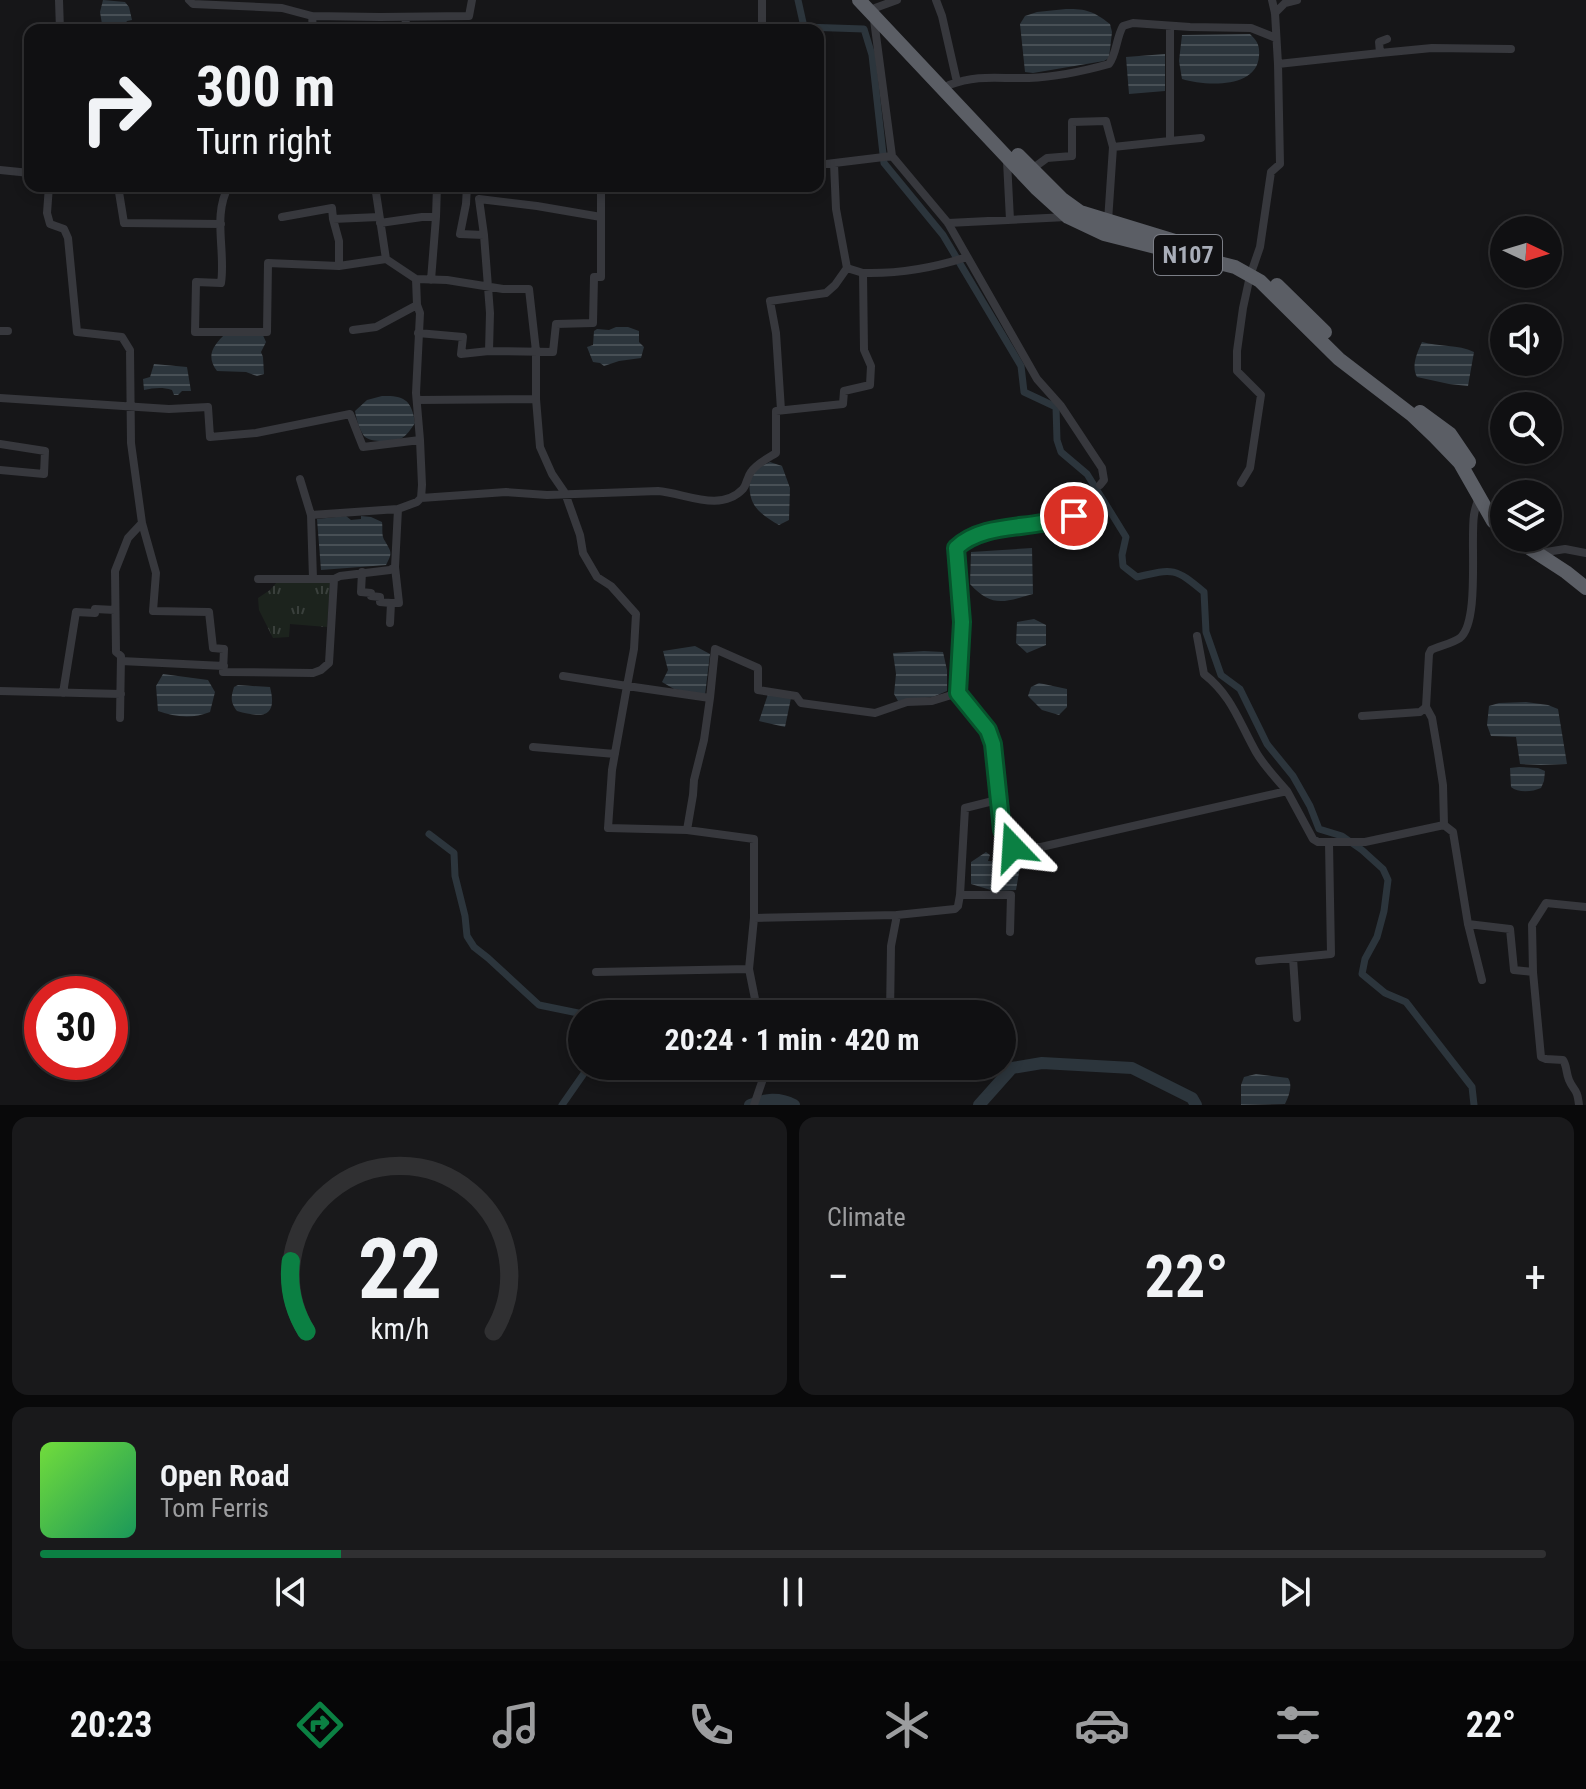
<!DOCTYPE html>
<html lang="en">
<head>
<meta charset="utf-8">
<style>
	body { margin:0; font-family:"Roboto Condensed",sans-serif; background:#19191b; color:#f1f3f6; height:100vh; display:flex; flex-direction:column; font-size:30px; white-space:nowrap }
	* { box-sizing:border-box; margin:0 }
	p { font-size:26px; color:#9c9d9f }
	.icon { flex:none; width:44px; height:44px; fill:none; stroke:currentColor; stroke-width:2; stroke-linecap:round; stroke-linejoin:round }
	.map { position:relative; height:1105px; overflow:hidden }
	.sheet { display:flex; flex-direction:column; gap:12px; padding:12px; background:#09090a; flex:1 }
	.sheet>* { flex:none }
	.guide { position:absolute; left:24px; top:24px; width:800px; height:168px; border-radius:16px; box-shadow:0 4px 12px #0003,0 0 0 2px #303032; background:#101012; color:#f1f3f6; overflow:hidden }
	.needle { width:52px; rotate:94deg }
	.buttons { position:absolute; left:1490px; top:216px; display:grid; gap:16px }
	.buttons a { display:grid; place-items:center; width:72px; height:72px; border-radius:50%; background:#101012; box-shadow:0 4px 12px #0003,0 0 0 2px #303032; font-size:40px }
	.speed { position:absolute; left:24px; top:976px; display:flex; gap:16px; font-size:40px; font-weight:700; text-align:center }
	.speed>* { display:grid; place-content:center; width:104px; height:104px; border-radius:50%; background:#101012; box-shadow:0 4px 12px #0003,0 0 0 2px #303032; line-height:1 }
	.speed .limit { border:12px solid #d22; background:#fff; color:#111 }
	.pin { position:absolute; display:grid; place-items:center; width:68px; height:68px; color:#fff; margin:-34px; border:4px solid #fff; border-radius:50%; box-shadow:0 2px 8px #0007 }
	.me { position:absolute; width:88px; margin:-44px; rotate:340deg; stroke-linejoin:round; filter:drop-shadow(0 0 6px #0008) }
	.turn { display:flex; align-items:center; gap:28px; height:168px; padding:0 40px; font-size:36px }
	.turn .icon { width:104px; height:104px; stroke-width:2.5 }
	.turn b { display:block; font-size:56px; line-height:68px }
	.big { font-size:60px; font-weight:700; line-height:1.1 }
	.sheet .tile { flex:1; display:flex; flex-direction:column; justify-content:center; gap:12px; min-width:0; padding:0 28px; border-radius:16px; background:#19191b }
	.sheet .dial { align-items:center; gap:0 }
	.dial svg { height:208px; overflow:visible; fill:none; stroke:#303032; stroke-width:7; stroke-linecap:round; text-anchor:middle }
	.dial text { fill:#f1f3f6; stroke:none }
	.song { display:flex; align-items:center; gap:24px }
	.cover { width:96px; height:96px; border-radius:12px; background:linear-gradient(135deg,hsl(100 70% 55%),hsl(150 70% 35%)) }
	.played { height:8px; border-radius:4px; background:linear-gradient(90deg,#0b8043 20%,#303032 20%) }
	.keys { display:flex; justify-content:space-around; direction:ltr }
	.heat { display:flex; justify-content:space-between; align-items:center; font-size:44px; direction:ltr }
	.sheet .tiles { flex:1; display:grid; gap:12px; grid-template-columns:1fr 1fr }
	.tile:last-child { grid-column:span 2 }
	.trip { position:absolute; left:568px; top:1000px; width:448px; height:80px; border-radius:40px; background:#101012; box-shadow:0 4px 12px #0003,0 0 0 2px #303032; font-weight:700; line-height:80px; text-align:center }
	.tabs { display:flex; height:128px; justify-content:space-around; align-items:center; background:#060607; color:#9c9d9f }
	.tabs .icon { width:56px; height:56px }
	.tabs .current { color:#0b8043 }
	.tabs b { font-size:36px; color:#f1f3f6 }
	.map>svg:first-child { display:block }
	.park { fill:url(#park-tufts) }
	.water { fill:url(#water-rules) }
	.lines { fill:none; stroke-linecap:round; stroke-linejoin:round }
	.canal { stroke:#2c353c; stroke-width:7 }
	.river { stroke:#2c353c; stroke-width:12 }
	.minor { stroke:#37383d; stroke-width:8 }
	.trunk { stroke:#5b5e65; stroke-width:14 }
	.route-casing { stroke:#07532c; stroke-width:20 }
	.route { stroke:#0b8043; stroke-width:14 }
	.labels { text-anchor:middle; stroke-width:8; stroke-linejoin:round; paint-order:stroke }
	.shield { fill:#111113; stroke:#7b7e86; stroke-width:2 }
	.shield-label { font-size:24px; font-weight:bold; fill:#a8adb8 }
</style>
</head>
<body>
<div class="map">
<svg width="1586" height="1105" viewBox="0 0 1586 1105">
	<defs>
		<pattern id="park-tufts" width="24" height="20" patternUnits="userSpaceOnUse" patternTransform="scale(2)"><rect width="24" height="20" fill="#1c231d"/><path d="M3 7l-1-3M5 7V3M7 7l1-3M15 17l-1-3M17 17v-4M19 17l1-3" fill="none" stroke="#3a403c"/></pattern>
		<pattern id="water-rules" width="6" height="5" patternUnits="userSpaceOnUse" patternTransform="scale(2)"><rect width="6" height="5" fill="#2c353c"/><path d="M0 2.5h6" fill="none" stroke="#485056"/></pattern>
	</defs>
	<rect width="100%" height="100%" fill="#161618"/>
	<!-- park -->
	<path class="park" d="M277 582 330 583 327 627 290 624 289 637 273 638 259 610 258 598 270 590Z"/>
	<!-- water -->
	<path class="water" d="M103 0 125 2 129 7 132 20 127 21 125 24 109 26 102 24 100 12Z
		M1066 9C1087 9 1093 11 1110 24L1112 32 1109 58 1104 61 1033 73 1025 72 1020 24 1025 16 1037 12Z
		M1250 34C1257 41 1260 45 1259 56 1257 89 1205 86 1182 79L1179 61 1182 35Z
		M1165 54V91L1129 94 1126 57Z
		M616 327H628L639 331V342L644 347 641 358 619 361 604 366 600 363 593 362 587 347 593 345 594 331 597 329 609 330Z
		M226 333H262L266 342 261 352 263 357 264 374 257 376 246 372 217 371C205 355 214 345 226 333Z
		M1422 342C1439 347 1458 344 1474 352L1468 386 1449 384 1417 377C1411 366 1417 353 1422 342Z
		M154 364 187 367 191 391H182L178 395H174L172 390C162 387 154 388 144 390L143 379 150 377Z
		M382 396C404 395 412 400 415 423 411 429 407 435 402 438 393 442 370 443 364 436 359 429 356 418 355 411L367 400Z
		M770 462 782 466 790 488 789 520 779 525C755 511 747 503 750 474L759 467Z
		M346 516 351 520 361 519V516L371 517 382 522C383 528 381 536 385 541 391 552 393 552 386 565L321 570 317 519Z
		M1032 548 1033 594C1004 602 992 608 970 584L971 552Z
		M1034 619 1046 625V645L1027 653 1016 643 1017 622Z
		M695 646 710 654 705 695 674 689 662 682 668 670 663 651Z
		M924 651 943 652 947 670V691L933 697 898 701 894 694 896 674 893 653Z
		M163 674 208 680 215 692 210 712C192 719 175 717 158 711L156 686Z
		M1039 683 1067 689V707L1059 715 1042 710 1028 696 1031 687Z
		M238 685 270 687C278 718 262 718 237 711 230 702 231 697 234 687Z
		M768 694 791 698 785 727 759 721Z
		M1526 702 1548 705 1558 709 1567 764 1541 765 1520 764 1516 737 1491 736 1487 725 1489 706 1499 703Z
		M1519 767 1538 768 1545 771 1544 781 1541 788C1532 792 1518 793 1511 787L1510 768Z
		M986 852 990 855 988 861 1007 862 1008 857 1021 861 1016 890 994 891 971 884V862Z
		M1256 1074 1288 1078C1293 1085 1289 1096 1285 1104L1241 1105V1085L1244 1077Z"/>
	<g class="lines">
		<!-- canal -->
		<path class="canal" d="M798 0 804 27 864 29 872 55 884 163 943 235 1021 366 1024 392 1056 407 1057 440 1061 452 1087 474 1126 537 1122 555 1123 566 1137 577C1174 568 1175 568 1204 592L1206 632 1221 675 1240 689 1267 744 1293 776 1310 806 1319 829 1342 836 1362 850 1383 869 1388 880 1384 911 1377 937 1365 959 1362 974 1385 993 1406 1002 1472 1087 1474 1105
			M429 834 454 853 455 876 465 916 467 936 474 947 488 958 539 1005 583 1014
			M582 1048 579 1060 582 1063
			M562 1105 585 1072 583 1066"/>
		<!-- river -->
		<path class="river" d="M750 1105C766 1099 778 1097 794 1105
			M979 1105 1012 1068 1042 1063 1132 1068 1192 1098 1196 1105"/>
		<!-- minor -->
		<path class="minor" d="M59 0 60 30
			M189 0 193 4 282 8 312 16 380 17 469 16 472 0
			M762 0V30
			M936 0 942 16 957 82
			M875 8 897 0
			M1275 13 1285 3 1297 0
			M312 16 313 30
			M405 17 407 30
			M874 20 892 156 948 223 1037 379 1061 406 1102 468 1104 480 1100 485
			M1380 53 1432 48 1511 49
			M1278 64 1380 53 1379 42 1387 39
			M949 85C979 74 999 79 1029 78 1055 77 1084 71 1109 64 1117 53 1116 38 1123 26L1133 23 1190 27 1251 28 1276 38
			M1170 141 1201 138
			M1007 161 1010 220
			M818 165 892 156
			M1032 169 1047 158 1072 156V122L1106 121 1113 147
			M0 170 30 173
			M49 186 47 213 50 224 64 229 68 238 77 332 122 337 130 350 131 443 142 523 128 538 115 571 116 652 121 656 120 718
			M118 186 124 223 221 224
			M229 186C212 214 226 252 221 283L196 282 195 332H267L268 263 339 266 386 259
			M375 186 386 259 416 279 447 280 503 289H529L536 351V399L540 447 552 474 565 493 580 535 583 553 597 577 611 586 636 614 634 649 627 686 710 698 704 740 694 780 693 795 687 830
			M467 186 466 204 460 234 484 235 490 313 489 351 553 352 556 324 593 323 594 277H601V217
			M282 217 332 208 333 219 379 217
			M333 219 339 241V266
			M1108 221 1113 147 1170 141V26
			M380 223 422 217H436L437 186
			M948 223 1067 217
			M484 235 479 199 537 206 601 217V186
			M863 273C899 274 933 268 967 257
			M431 280 436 217
			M353 330 376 327 417 305
			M0 331H8
			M418 333 463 337 461 354 489 351
			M0 398 169 409 208 407 210 437 256 433 350 414 363 447 420 440
			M417 400 536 399
			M781 410 776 333 770 301 826 293 835 285 847 268
			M0 444 45 451 44 474 0 470
			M300 479 311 515
			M1241 483 1250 468 1261 395 1237 371V351L1243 308 1250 276 1260 247 1271 172 1280 164 1278 64 1275 13 1272 0
			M421 498 506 492 547 495 658 491C685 493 720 513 743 489 747 484 747 477 751 472 756 464 768 458 776 453V411L843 404 844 391 870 385 871 366 864 350 863 273 847 268 836 209 834 164
			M142 523 156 573 153 611 209 612 213 648 224 649 223 672 313 673 321 670 329 663 334 579 340 576 390 570 395 567 398 509 417 502 421 498 422 485 420 440 416 393 420 313 417 305 416 279
			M1540 553 1565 549 1586 553
			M362 572 361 592 371 593V596L380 597V602L391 603 390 623
			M258 579H334
			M313 579 311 515 398 509
			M391 603H399L395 567
			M121 661 224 666
			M563 676 627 686 612 770 608 828 687 830 754 839V918L749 969 758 1014
			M0 691 121 694
			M63 693 76 612 95 613V609L115 610
			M710 698 715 649 758 668V690L796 696 801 703 875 713 907 702 932 701 958 693
			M1362 716 1420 712 1426 707
			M533 747 615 754
			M1287 791 1313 839 1318 842H1365L1444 825
			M997 800 1002 830 1013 847H1041L1287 791C1276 778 1264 766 1256 752 1239 722 1232 696 1204 674L1197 636
			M1444 825 1443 785 1438 753 1432 718 1426 707 1429 654 1431 650C1440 646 1453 643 1460 638 1480 622 1470 540 1474 515 1475 508 1477 503 1479 497
			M1444 825 1453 832 1468 924 1482 980
			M960 895H1011L1010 932
			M754 918 897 915 955 909 958 906 960 895 965 808 997 800 993 744 988 730 958 693 962 622 956 548 961 543 988 531 1042 523 1074 516 1090 498
			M1468 924 1510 929 1514 970 1533 972 1541 1057 1546 1059 1563 1060C1567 1066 1566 1073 1569 1080 1574 1092 1577 1087 1579 1105
			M1293 958 1297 1018
			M1259 961 1331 954 1329 843
			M596 972 749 969
			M1533 972 1532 925 1546 903 1586 907
			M890 1014 891 946 897 915
			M754 1105 764 1076 765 1066"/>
		<!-- trunk -->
		<path class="trunk" d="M859 0 1036 188 1068 217 1104 234 1235 267 1260 281 1339 359 1412 415 1434 436 1460 463 1493 521 1504 530
			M1018 155 1062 199 1080 212 1201 249
			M1277 285 1325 332
			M1420 412 1450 434 1469 462
			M1514 538 1566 572 1586 588"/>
	</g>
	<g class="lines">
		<defs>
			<path id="route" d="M1013 847 1002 830 993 744 988 730 958 693 962 622 956 548C978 527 1013 528 1042 523 1053 521 1063 518 1074 516"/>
		</defs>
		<!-- route casing -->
		<use href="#route" class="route-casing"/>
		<!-- route -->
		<use href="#route" class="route"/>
	</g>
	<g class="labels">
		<!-- shield labels -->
		<rect class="shield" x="1154" y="235" width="68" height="40" rx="6"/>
		<g class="shield-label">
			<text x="1188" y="263">N107</text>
		</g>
	</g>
</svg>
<div class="buttons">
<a><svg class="needle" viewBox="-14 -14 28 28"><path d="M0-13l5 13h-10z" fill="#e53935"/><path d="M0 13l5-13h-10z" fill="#9c9d9f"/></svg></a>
<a><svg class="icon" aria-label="sound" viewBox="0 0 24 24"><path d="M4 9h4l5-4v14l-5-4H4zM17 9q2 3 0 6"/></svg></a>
<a><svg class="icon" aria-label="search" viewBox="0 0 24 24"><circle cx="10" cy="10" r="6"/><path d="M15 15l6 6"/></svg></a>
<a><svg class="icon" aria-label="layers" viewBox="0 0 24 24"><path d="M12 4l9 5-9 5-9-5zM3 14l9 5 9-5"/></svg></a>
</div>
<div class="speed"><div class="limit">30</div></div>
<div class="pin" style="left:1074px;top:516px;background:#d93025"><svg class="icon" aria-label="arrive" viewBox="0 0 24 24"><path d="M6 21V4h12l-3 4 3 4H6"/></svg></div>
<svg class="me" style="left:1013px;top:847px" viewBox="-20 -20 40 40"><path d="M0-17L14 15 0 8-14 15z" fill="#0b8043" stroke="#fff" stroke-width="4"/></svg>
<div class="trip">20:24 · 1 min · 420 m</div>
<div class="guide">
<div class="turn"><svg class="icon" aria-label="right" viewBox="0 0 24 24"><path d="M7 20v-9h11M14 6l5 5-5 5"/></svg><div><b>300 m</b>Turn right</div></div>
</div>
</div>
<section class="sheet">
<div class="tiles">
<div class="tile dial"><svg viewBox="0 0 100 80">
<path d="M14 69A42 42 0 1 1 86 69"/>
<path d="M14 69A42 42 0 0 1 8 42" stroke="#0b8043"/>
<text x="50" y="56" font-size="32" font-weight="700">22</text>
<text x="50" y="72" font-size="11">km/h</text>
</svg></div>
<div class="tile"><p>Climate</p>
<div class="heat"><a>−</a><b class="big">22°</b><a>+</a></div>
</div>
<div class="tile">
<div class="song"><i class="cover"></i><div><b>Open Road</b><p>Tom Ferris</p></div></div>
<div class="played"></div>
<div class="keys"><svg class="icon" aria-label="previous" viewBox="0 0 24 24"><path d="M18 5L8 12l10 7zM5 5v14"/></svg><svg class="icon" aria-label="pause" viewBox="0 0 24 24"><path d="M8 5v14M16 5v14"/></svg><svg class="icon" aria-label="next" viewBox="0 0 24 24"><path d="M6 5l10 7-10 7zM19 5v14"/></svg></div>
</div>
</div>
</section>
<nav class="tabs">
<b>20:23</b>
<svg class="icon current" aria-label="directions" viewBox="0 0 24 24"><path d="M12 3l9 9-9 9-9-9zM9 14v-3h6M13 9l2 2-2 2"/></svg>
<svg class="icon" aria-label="music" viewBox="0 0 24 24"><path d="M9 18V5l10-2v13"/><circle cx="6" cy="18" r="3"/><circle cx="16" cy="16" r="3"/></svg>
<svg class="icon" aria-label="phone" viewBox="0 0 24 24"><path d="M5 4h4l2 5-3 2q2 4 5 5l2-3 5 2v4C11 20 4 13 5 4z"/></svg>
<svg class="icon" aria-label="climate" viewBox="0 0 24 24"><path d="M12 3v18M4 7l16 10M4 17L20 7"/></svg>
<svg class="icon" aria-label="car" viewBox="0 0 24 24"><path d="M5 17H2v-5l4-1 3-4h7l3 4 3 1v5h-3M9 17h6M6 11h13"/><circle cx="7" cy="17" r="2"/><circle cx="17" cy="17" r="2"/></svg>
<svg class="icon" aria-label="filters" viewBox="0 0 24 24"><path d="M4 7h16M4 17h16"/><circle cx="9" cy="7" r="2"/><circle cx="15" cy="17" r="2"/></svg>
<b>22°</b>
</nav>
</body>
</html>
